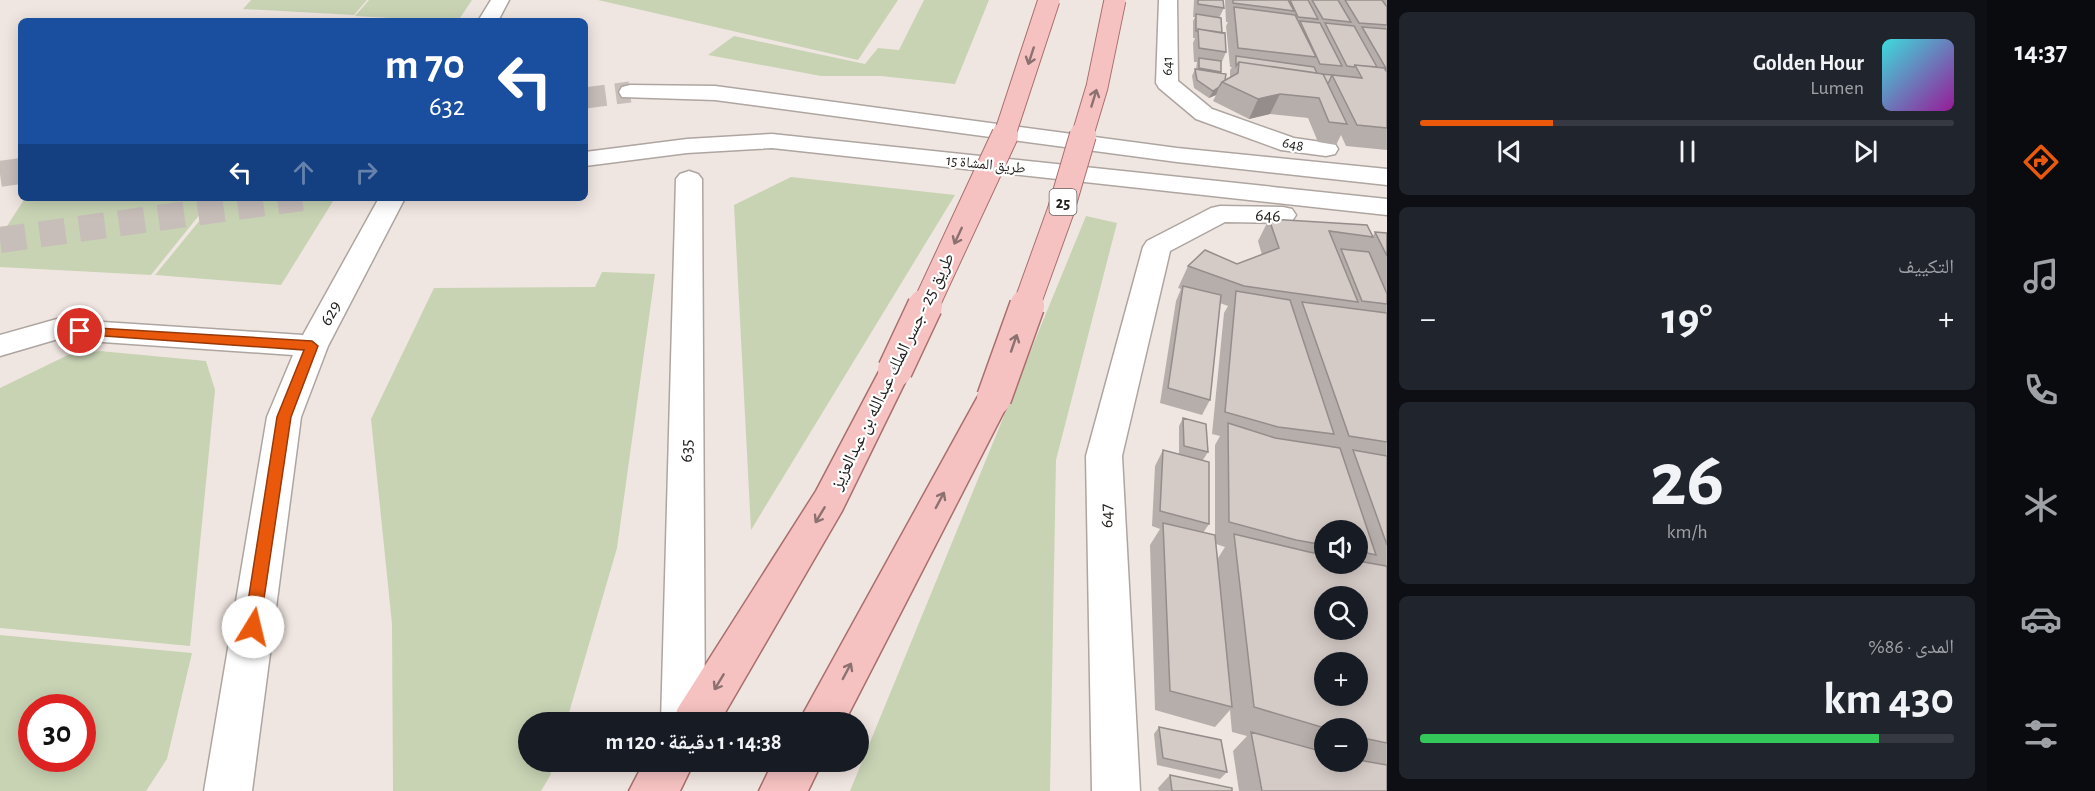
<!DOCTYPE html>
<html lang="ar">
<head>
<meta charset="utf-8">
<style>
	body { margin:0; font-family:"Alegreya Sans","Noto Naskh Arabic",sans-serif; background:#20242c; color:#f1f3f6; direction:rtl; height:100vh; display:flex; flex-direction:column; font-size:22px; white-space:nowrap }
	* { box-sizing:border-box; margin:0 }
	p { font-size:20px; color:#9ea1a6 }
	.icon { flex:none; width:33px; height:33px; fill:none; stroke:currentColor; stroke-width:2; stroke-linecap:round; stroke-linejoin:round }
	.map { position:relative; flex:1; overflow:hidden; direction:ltr }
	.sheet { display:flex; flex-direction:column; gap:12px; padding:12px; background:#0d0f14; width:600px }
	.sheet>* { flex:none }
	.top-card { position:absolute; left:18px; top:18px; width:570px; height:183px; border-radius:9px; box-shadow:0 3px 15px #0003; direction:rtl; background:#1a4fa0; color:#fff; overflow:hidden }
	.controls { position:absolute; left:1314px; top:520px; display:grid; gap:12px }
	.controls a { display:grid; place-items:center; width:54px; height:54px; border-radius:50%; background:#171b24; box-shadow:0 3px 15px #0003; font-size:30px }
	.speed { position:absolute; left:18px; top:694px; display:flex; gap:12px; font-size:30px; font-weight:700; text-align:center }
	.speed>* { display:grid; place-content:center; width:78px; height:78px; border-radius:50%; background:#171b24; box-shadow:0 3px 15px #0003; line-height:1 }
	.speed .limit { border:9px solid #d22; background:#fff; color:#111 }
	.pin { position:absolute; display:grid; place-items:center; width:51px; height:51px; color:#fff; margin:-26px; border:3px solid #fff; border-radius:50%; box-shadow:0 2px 6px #0007 }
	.me { position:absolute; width:66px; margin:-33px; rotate:9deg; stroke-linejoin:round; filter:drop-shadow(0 0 4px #0008) }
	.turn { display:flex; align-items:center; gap:21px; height:126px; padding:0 24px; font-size:27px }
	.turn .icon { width:78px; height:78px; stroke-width:2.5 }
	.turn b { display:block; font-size:42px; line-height:51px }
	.lanes { display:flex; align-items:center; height:57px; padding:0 24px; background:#0003; justify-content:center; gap:30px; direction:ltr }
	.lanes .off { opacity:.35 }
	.big { font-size:45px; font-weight:700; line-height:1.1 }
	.sheet .tile { flex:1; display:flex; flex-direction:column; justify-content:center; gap:9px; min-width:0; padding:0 21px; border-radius:9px; background:#20242c }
	.sheet .dial { align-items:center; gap:0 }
	.dial b { font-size:78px; line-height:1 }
	.song { display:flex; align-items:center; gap:18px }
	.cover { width:72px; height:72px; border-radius:9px; background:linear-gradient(135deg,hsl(180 70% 55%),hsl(300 70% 35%)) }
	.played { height:6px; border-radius:3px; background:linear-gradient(90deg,#ea580c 25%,#363941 25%) }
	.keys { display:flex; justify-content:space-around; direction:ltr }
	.heat { display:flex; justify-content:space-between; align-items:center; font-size:33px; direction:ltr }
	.charge { height:9px; border-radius:4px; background:linear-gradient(90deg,#34c759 86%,#363941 0) }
	.trip { position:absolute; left:518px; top:712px; width:351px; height:60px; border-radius:30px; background:#171b24; box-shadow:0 3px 15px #0003; font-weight:700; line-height:60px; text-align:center; direction:rtl }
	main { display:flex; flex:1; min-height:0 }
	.dock { display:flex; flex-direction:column; width:108px; justify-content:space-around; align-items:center; background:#090b0e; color:#9ea1a6 }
	.dock .icon { width:42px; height:42px }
	.dock .selected { color:#ea580c }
	.dock b { font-size:27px; color:#f1f3f6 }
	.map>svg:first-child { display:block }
	.green { fill:#c8d3b4; fill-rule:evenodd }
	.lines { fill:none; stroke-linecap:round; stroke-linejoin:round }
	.street-tunnel-far1 { stroke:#c7beba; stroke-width:21; stroke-dasharray:21 10; stroke-linecap:butt }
	.street-tunnel { stroke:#c7beba; stroke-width:26; stroke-dasharray:26 14; stroke-linecap:butt }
	.street-casing { stroke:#aea5a0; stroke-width:3 }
	.primary-casing { stroke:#a86f6d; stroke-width:3 }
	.street { fill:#fff; fill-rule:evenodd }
	.primary { fill:#f5c2c1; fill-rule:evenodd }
	.primary-bridge-far2-casing { stroke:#a86f6d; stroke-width:23; stroke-linecap:butt }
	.primary-bridge-far1-casing { stroke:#a86f6d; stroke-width:28; stroke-linecap:butt }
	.primary-bridge-casing { stroke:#a86f6d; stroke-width:37; stroke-linecap:butt }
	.primary-bridge-far2 { stroke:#f5c2c1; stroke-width:21 }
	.primary-bridge-far1 { stroke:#f5c2c1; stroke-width:26 }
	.primary-bridge { stroke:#f5c2c1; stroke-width:34 }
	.wall { fill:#b6aeaa; fill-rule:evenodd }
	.shaded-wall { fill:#948d8b }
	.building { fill:#d4cac6; stroke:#948d8b; stroke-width:1.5; fill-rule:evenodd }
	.oneway { stroke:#8c7170 }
	.route { fill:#ea580c; stroke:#983908; stroke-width:1.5 }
	.labels { text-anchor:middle; stroke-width:4.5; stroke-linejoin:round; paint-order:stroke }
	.far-street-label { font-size:15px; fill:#23201e; stroke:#fff }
	.shield { fill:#fff; stroke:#656362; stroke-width:1.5 }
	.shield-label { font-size:16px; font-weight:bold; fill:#23201e }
	.street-label { font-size:18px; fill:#23201e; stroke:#fff }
</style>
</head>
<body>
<main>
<nav class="dock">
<b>14:37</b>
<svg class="icon selected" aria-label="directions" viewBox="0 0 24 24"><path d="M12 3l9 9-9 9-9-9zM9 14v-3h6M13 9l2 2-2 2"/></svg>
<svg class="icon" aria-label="music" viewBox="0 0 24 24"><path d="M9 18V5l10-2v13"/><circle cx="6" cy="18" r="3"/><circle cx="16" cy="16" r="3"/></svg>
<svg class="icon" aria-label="phone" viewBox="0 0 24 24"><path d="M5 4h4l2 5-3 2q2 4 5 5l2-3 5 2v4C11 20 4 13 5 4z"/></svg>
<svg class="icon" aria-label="climate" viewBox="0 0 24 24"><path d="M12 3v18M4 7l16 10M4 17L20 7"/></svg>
<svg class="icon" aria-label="car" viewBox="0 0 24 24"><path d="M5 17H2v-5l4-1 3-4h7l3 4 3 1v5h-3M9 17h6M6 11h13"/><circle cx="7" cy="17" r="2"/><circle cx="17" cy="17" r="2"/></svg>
<svg class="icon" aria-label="filters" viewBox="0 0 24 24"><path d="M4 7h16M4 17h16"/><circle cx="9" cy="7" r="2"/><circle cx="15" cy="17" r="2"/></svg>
</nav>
<section class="sheet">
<div class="tile">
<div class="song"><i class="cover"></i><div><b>Golden Hour</b><p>Lumen</p></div></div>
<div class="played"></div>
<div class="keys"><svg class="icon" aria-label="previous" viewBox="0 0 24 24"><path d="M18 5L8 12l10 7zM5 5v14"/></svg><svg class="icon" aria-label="pause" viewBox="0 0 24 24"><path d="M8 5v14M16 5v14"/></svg><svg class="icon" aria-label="next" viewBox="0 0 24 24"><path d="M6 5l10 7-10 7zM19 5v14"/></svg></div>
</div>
<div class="tile"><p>التكييف</p>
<div class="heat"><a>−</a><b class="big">19°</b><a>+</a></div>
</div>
<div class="tile dial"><b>26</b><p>km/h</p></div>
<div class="tile"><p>المدى · 86%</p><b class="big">430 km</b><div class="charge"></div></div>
</section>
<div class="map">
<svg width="1387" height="791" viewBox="0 0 1387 791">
	<rect width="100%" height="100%" fill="#f0e6e1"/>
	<!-- green -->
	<path class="green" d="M251 0H367L354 15 243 9Z
		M369 0H472L458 21H446L355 16Z
		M598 0H898L858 60Z
		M924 0H989L955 84 881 76H821L708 55 734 36 865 64 878 48 899 50Z
		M791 177 955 195 751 530 734 205Z
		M25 198H213L151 275 0 267V237Z
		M218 198H335L281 285 155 275Z
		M1086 216 1117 223 1056 460 1050 791H850Z
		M602 272 655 274 617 548 566 723H528V762H554L550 776 541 791H393L392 624 371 419 434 288 595 287Z
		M100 351 206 361 215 390 190 646 0 628V388L68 355Z
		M0 635 192 653 167 759 146 791H0ZM32 708H82V759H32Z"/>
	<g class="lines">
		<!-- street-tunnel-far1 -->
		<path class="street-tunnel-far1" d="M585 98 630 92"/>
		<!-- street-tunnel -->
		<path class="street-tunnel" d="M0 174 21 171
			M0 240 302 198"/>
		<defs>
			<path id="street" d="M491 0H509L498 21H478Z
				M1159 0H1177L1178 81 1212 109 1294 138 1335 144 1338 149 1335 154 1326 156 1281 150 1196 119 1159 88 1156 83Z
				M630 85 715 86 1177 148 1387 169V185L1177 162 715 100 622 97 619 92 622 87Z
				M772 134 1387 199V215L772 148 687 153 585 166V152L687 139Z
				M689 171 698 174 702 179 705 723H661L676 179 680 174Z
				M379 198H405L328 346 301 417 252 791H204L267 417 293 355 58 339 0 356V335L57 319 303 335Z
				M1220 206 1283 207 1292 209 1296 215 1292 221 1283 223 1225 222 1170 251 1122 456 1140 791H1092L1086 456 1143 247 1147 241 1211 208Z"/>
			<path id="primary" d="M895 359 906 362 911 370 842 511 719 723H672L678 708 816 491 884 362Z
				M994 386 1006 390 1011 398 844 723H798L977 398 982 390Z
				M644 762H694L680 791H629Z
				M773 762H822L808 791H759Z"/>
		</defs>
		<!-- street casing -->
		<use href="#street" class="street-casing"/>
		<!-- primary casing -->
		<use href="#primary" class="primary-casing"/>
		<!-- street -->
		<use href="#street" class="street"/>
		<!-- primary -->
		<use href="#primary" class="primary"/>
		<defs>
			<path id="primary-bridge-far2" d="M1004 137 1049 0
				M1082 137 1097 87 1115 0"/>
			<path id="primary-bridge-far1" d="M925 307 1005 135
				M1026 307 1061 210 1083 135"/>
			<path id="primary-bridge" d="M895 370 925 306
				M994 398 1027 306"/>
		</defs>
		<!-- primary-bridge-far2 casing -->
		<use href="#primary-bridge-far2" class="primary-bridge-far2-casing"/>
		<!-- primary-bridge-far1 casing -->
		<use href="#primary-bridge-far1" class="primary-bridge-far1-casing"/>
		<!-- primary-bridge casing -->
		<use href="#primary-bridge" class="primary-bridge-casing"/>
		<!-- primary-bridge-far2 -->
		<use href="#primary-bridge-far2" class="primary-bridge-far2"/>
		<!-- primary-bridge-far1 -->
		<use href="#primary-bridge-far1" class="primary-bridge-far1"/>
		<!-- primary-bridge -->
		<use href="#primary-bridge" class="primary-bridge"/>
	</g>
	<!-- wall -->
	<path class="wall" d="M1194 0H1223L1224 8 1219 18 1226 52 1221 64V73L1225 80 1230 77V70L1232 67H1230L1226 26 1228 22H1226L1225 0H1387V150L1346 146 1341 135 1336 145 1318 142 1308 118 1270 114 1249 119 1213 101 1216 95 1209 98 1194 88 1192 76 1195 69H1196L1197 62H1194L1193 43 1195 38H1193V21L1195 17H1193Z
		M1269 219 1373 236 1375 232 1387 233V791H1239L1233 751 1247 736 1232 732 1230 710 1215 727 1155 710 1150 545 1160 529 1152 526 1155 466 1163 450 1179 454V426L1183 418 1208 452 1203 460 1209 524 1203 533 1215 535V445L1220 436 1212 434 1224 313 1228 306 1220 303 1210 400 1202 415 1160 403 1176 301 1181 289 1178 288 1188 266 1237 264 1262 255 1258 241ZM1324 531 1358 551V564H1324ZM1216 544 1225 547 1218 558ZM1324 729H1358V762H1324Z
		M1159 727 1227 772 1220 779 1157 765 1154 734Z
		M1170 775 1232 791H1159L1158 788Z"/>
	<!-- shaded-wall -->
	<path class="shaded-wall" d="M1219 87 1216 95 1209 98 1213 91Z
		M1280 94 1270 114 1249 119 1258 99Z"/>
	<!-- building -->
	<path class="building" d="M1198 0H1223L1224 8 1198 4Z
		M1233 0H1288L1294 11 1233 3Z
		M1290 0H1308L1318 19 1298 17Z
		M1312 0H1338L1351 22 1323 19Z
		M1345 0H1382L1387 7V25L1359 23Z
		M1234 7 1295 15 1316 57 1238 48Z
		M1196 14 1221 18 1222 33 1198 29V31H1196Z
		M1300 21 1320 23 1342 66 1320 64Z
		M1325 23 1354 26 1377 67 1355 65 1354 67 1347 66Z
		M1362 27 1387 29V70Z
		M1198 29 1225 33 1226 52 1199 48Z
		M1236 56 1314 67 1317 73 1239 62 1236 66Z
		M1199 58 1221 61V72L1199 68Z
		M1239 62 1323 74 1347 124 1329 122 1319 98 1280 94 1258 99 1222 82 1238 73Z
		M1355 65 1384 68 1387 72V128L1357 125 1332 75 1362 78Z
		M1195 69 1226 74 1225 80 1222 82 1219 87 1213 91 1197 80Z
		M1321 74 1332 75 1328 84 1323 74Z
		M1269 219 1367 225 1373 237 1329 231 1358 302 1244 286 1188 266 1205 250 1237 264 1279 248Z
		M1375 232 1387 233V256Z
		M1341 249 1369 252 1387 294V304L1362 301Z
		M1183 286 1221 295 1210 400 1168 388Z
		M1236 291 1290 300 1334 434 1278 427 1225 412Z
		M1302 302 1387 313V442L1349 436Z
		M1183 418 1206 424 1208 452 1184 446Z
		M1228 423 1275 438 1340 448 1376 555 1358 551V531H1324V545L1296 540 1229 522Z
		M1163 450 1209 462V524L1160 511Z
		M1353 450 1387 456V545Z
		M1163 523 1215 535 1232 707 1170 691Z
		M1234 534 1309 552 1324 555V564H1358V561L1386 566 1387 568V743L1358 737V729H1328L1254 707ZM1324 597H1358V630H1324ZM1324 663H1358V696H1324Z
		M1159 727 1221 740 1227 772 1163 758Z
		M1251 732 1324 752V762H1358V760L1387 765V791H1262Z
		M1170 775 1232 788V791H1172Z"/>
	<!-- one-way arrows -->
	<defs><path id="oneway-shaft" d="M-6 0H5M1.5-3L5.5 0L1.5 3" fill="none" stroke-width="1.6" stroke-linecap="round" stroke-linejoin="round" transform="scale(1.5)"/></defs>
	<g class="oneway">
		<use href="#oneway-shaft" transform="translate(1031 56) rotate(108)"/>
		<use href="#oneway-shaft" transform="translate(1094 98) rotate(-73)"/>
		<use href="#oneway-shaft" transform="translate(958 236) rotate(115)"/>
		<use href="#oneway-shaft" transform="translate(1014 343) rotate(-71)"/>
		<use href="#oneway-shaft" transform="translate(940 500) rotate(-62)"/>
		<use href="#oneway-shaft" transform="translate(820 515) rotate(121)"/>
		<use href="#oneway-shaft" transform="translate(847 671) rotate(-62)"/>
		<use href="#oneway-shaft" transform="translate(719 682) rotate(121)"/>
	</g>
	<!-- route -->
	<path class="route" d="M80 327 312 341 318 346 291 417 259 632 253 634 247 632 244 627 277 417 304 350 76 334 74 331Z"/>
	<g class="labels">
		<!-- far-street labels -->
		<g class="far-street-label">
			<text transform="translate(1167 66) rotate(-89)" y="5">641</text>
			<text transform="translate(1293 144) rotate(12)" y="5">648</text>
			<text transform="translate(986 164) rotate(6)" y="5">طريق المشاة 15</text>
		</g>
		<!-- shield labels -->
		<rect class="shield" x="1049.5" y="189" width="27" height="26" rx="4.5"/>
		<g class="shield-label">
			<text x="1063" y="208">25</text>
		</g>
		<!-- street labels -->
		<g class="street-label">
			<text transform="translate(1268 215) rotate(2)" y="6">646</text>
			<text transform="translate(330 313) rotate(-61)" y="6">629</text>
			<text transform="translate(892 371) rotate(-64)" y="6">طريق 25 - جسر الملك عبدالله بن عبدالعزيز</text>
			<text transform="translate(686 451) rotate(-89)" y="6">635</text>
			<text transform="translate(1106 516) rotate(-92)" y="6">647</text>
		</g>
	</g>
</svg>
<div class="controls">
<a><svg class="icon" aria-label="sound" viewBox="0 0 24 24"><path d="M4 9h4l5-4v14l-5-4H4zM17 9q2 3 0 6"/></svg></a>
<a><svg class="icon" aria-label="search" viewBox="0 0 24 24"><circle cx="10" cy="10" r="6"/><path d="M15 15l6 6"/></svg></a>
<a>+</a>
<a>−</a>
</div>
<div class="speed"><div class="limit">30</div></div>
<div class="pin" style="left:80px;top:331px;background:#d93025"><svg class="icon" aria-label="arrive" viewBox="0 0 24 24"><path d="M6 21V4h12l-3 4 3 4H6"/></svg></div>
<svg class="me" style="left:253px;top:627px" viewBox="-20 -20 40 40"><circle r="19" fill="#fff"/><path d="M0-13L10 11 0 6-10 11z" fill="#ea580c"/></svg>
<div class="trip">14:38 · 1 دقيقة · 120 m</div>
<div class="top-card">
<div class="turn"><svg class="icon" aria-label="left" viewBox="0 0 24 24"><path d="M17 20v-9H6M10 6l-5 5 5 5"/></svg><div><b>70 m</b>632</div></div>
<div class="lanes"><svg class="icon" aria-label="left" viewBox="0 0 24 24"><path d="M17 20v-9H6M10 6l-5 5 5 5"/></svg><svg class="icon off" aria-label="ahead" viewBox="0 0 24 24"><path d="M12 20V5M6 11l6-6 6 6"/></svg><svg class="icon off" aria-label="right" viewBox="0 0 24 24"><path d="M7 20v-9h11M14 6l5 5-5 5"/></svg></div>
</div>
</div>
</main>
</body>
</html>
